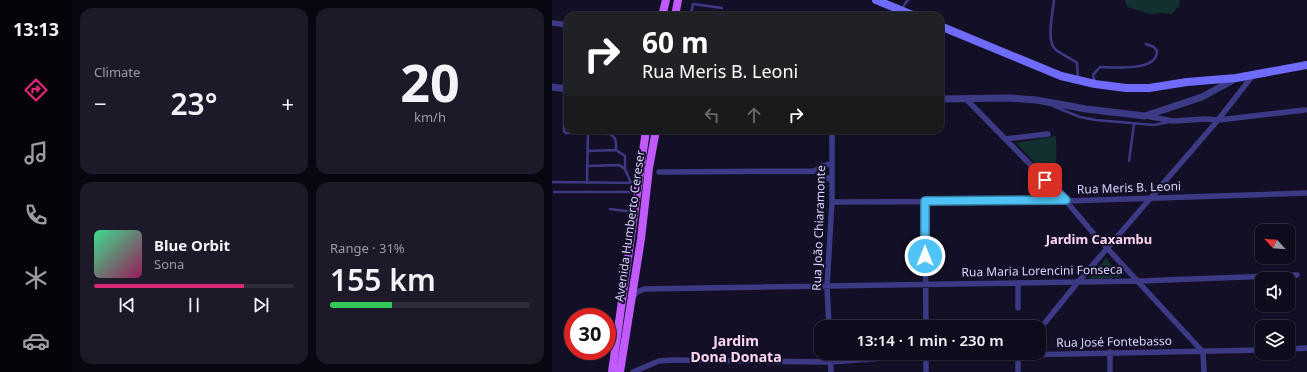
<!DOCTYPE html>
<html lang="en">
<head>
<meta charset="utf-8">
<style>
	body { margin:0; font-family:"Noto Sans",sans-serif; background:#1c1929; color:#f1f3f6; height:100vh; display:flex; flex-direction:column; font-size:15px; white-space:nowrap }
	* { box-sizing:border-box; margin:0 }
	p { font-size:13px; color:#9b9ba3 }
	.icon { flex:none; width:22px; height:22px; fill:none; stroke:currentColor; stroke-width:2; stroke-linecap:round; stroke-linejoin:round }
	.map { position:relative; flex:1; overflow:hidden }
	.side { display:flex; flex-direction:column; gap:8px; padding:8px; background:#08060f; width:480px }
	.side>* { flex:none }
	.top-card { position:absolute; left:12px; top:12px; width:380px; height:122px; border-radius:12px; box-shadow:0 1px 3px #0004,0 0 0 1px #2e2b3b; background:#202124; color:#fff; overflow:hidden }
	.needle { width:26px; rotate:296deg }
	.tools { position:absolute; left:703px; top:224px; display:grid; gap:8px }
	.tools a { display:grid; place-items:center; width:40px; height:40px; border-radius:8px; background:#0e0b1c; box-shadow:0 1px 3px #0004,0 0 0 1px #2e2b3b; font-size:20px }
	.speed { position:absolute; left:12px; top:308px; display:flex; gap:8px; font-size:20px; font-weight:700; text-align:center }
	.speed>* { display:grid; place-content:center; width:52px; height:52px; border-radius:50%; background:#0e0b1c; box-shadow:0 1px 3px #0004,0 0 0 1px #2e2b3b; line-height:1 }
	.speed .limit { border:6px solid #d22; background:#fff; color:#111 }
	.pin { position:absolute; display:grid; place-items:center; width:34px; height:34px; color:#fff; margin:-17px; border-radius:8px; box-shadow:0 2px 6px #0006 }
	.me { position:absolute; width:44px; margin:-22px; rotate:0deg; stroke-linejoin:round; filter:drop-shadow(0 0 3px #0008) }
	.turn { display:flex; align-items:center; gap:14px; height:84px; padding:0 12px; font-size:18px }
	.turn .icon { width:52px; height:52px; stroke-width:2.5 }
	.turn b { display:block; font-size:28px; line-height:34px }
	.lanes { display:flex; align-items:center; height:38px; padding:0 12px; background:#0003; justify-content:center; gap:20px; direction:ltr }
	.lanes .off { opacity:.35 }
	.big { font-size:30px; font-weight:600; line-height:1.1 }
	.side .card { flex:1; display:flex; flex-direction:column; justify-content:center; gap:6px; min-width:0; padding:0 14px; border-radius:12px; background:#1c1929 }
	.side .dial { align-items:center; gap:0 }
	.dial b { font-size:52px; line-height:1 }
	.song { display:flex; align-items:center; gap:12px }
	.cover { width:48px; height:48px; border-radius:6px; background:linear-gradient(135deg,hsl(150 70% 55%),hsl(330 70% 35%)) }
	.played { height:4px; border-radius:2px; background:linear-gradient(90deg,#db2777 75%,#2e2b3b 75%) }
	.keys { display:flex; justify-content:space-around; direction:ltr }
	.heat { display:flex; justify-content:space-between; align-items:center; font-size:22px; direction:ltr }
	.charge { height:6px; border-radius:3px; background:linear-gradient(90deg,#34c759 31%,#2e2b3b 0) }
	.side .tiles { flex:1; display:grid; gap:8px; grid-template-columns:repeat(2,1fr) }
	.trip { position:absolute; left:262px; top:320px; width:232px; height:40px; border-radius:12px; background:#0e0b1c; box-shadow:0 1px 3px #0004,0 0 0 1px #2e2b3b; font-weight:600; line-height:40px; text-align:center }
	main { display:flex; flex:1; min-height:0 }
	.dock { display:flex; flex-direction:column; width:72px; justify-content:space-around; align-items:center; background:#06040b; color:#9b9ba3 }
	.dock .icon { width:28px; height:28px }
	.dock .on { color:#db2777 }
	.dock b { font-size:18px; color:#f1f3f6 }
	.map>svg:first-child { display:block }
	.green { fill:#12302f }
	.lines { fill:none; stroke-linecap:round; stroke-linejoin:round }
	.service { stroke:#3d3a85; stroke-width:2.5 }
	.minor { stroke:#3d3a85; stroke-width:5.5 }
	.tertiary { stroke:#3d3a85; stroke-width:7 }
	.secondary { stroke:#6f6bff; stroke-width:8 }
	.primary { stroke:#c25bff; stroke-width:8 }
	.route-casing { stroke:#337fa1; stroke-width:10 }
	.route { stroke:#4fc3f7; stroke-width:7 }
	.labels { text-anchor:middle; stroke-width:4; stroke-linejoin:round; paint-order:stroke }
	.street-label { font-size:12px; fill:#d9d4ff; stroke:#130f26 }
	.neighbourhood-label { font-size:13px; font-weight:bold; fill:#ffd6f0; stroke:#130f26 }
	.quarter-label { font-size:14px; font-weight:bold; fill:#ffd6f0; stroke:#130f26 }
</style>
</head>
<body>
<main>
<nav class="dock">
<b>13:13</b>
<svg class="icon on" aria-label="directions" viewBox="0 0 24 24"><path d="M12 3l9 9-9 9-9-9zM9 14v-3h6M13 9l2 2-2 2"/></svg>
<svg class="icon" aria-label="music" viewBox="0 0 24 24"><path d="M9 18V5l10-2v13"/><circle cx="6" cy="18" r="3"/><circle cx="16" cy="16" r="3"/></svg>
<svg class="icon" aria-label="phone" viewBox="0 0 24 24"><path d="M5 4h4l2 5-3 2q2 4 5 5l2-3 5 2v4C11 20 4 13 5 4z"/></svg>
<svg class="icon" aria-label="climate" viewBox="0 0 24 24"><path d="M12 3v18M4 7l16 10M4 17L20 7"/></svg>
<svg class="icon" aria-label="car" viewBox="0 0 24 24"><path d="M5 17H2v-5l4-1 3-4h7l3 4 3 1v5h-3M9 17h6M6 11h13"/><circle cx="7" cy="17" r="2"/><circle cx="17" cy="17" r="2"/></svg>
</nav>
<section class="side">
<div class="tiles">
<div class="card"><p>Climate</p>
<div class="heat"><a>−</a><b class="big">23°</b><a>+</a></div>
</div>
<div class="card dial"><b>20</b><p>km/h</p></div>
<div class="card">
<div class="song"><i class="cover"></i><div><b>Blue Orbit</b><p>Sona</p></div></div>
<div class="played"></div>
<div class="keys"><svg class="icon" aria-label="previous" viewBox="0 0 24 24"><path d="M18 5L8 12l10 7zM5 5v14"/></svg><svg class="icon" aria-label="pause" viewBox="0 0 24 24"><path d="M8 5v14M16 5v14"/></svg><svg class="icon" aria-label="next" viewBox="0 0 24 24"><path d="M6 5l10 7-10 7zM19 5v14"/></svg></div>
</div>
<div class="card"><p>Range · 31%</p><b class="big">155 km</b><div class="charge"></div></div>
</div>
</section>
<div class="map">
<svg width="755" height="372" viewBox="0 0 755 372">
	<rect width="100%" height="100%" fill="#130f26"/>
	<!-- green -->
	<path class="green" d="M573 0H628L627 6 620 14 610 13 598 14 575 7Z
		M504 136 505 186 464 143Z
		M554 258 570 277 537 279Z"/>
	<g class="lines">
		<!-- service -->
		<path class="service" d="M502 0C501 12 494 41 503 49 510 55 517 57 525 63L526 78
			M350 9 354 2 356 0
			M124 12 139 14 141 4 170 8
			M543 82 541 75 548 67C563 67 605 72 605 51L602 47 594 44
			M12 89V131L14 133 58 134C65 138 64 142 64 150
			M501 106 528 117 544 120 602 125 617 122
			M36 151 64 150 73 156V169
			M577 161 582 124
			M36 166 67 165 73 169 79 183
			M0 182 86 183
			M35 183 36 133
			M2 192H84
			M58 209 81 212"/>
		<!-- minor -->
		<path class="minor" d="M0 23 16 25
			M414 99 514 201 542 234 651 352 652 372
			M594 116 621 121 653 119 666 120 753 110
			M453 139 496 134
			M263 171 270 166 279 164
			M107 172 263 171 279 180
			M373 201 374 327
			M280 202 514 201 755 193
			M81 297 85 292 92 289 587 281 745 275
			M466 308V283
			M277 327 275 286 280 202V130
			M487 330 526 282 666 120 701 75
			M736 349 755 348
			M558 352V372
			M278 353 279 372
			M374 353V372
			M81 372 107 361 120 360 278 362 374 355H466L710 350
			M466 372V355L467 353"/>
		<!-- tertiary -->
		<path class="tertiary" d="M0 87 16 89
			M388 99 458 98 484 100 534 109 593 116 650 97 683 79"/>
		<!-- secondary -->
		<path class="secondary" d="M324 0 363 16
			M388 26 509 76 543 84 574 88H597L635 82 684 78 755 65"/>
		<!-- primary -->
		<path class="primary" d="M110 16 114 0
			M123 16 126 0
			M60 372 94 130
			M68 372 89 239 97 168 104 130"/>
	</g>
	<g class="lines">
		<defs>
			<path id="route" d="M373 256V201L514 200 493 180"/>
		</defs>
		<!-- route casing -->
		<use href="#route" class="route-casing"/>
		<!-- route -->
		<use href="#route" class="route"/>
	</g>
	<g class="labels">
		<!-- street labels -->
		<g class="street-label">
			<text transform="translate(577 188) rotate(-2)" y="4">Rua Meris B. Leoni</text>
			<text transform="translate(78 226) rotate(-82)" y="4">Avenida Humberto Cereser</text>
			<text transform="translate(267 228) rotate(-88)" y="4">Rua João Chiaramonte</text>
			<text transform="translate(490 271) rotate(-1)" y="4">Rua Maria Lorencini Fonseca</text>
			<text transform="translate(562 342) rotate(-1)" y="4">Rua José Fontebasso</text>
		</g>
		<!-- neighbourhood labels -->
		<g class="neighbourhood-label">
			<text x="547" y="244">Jardim Caxambu</text>
		</g>
		<!-- quarter labels -->
		<g class="quarter-label">
			<text x="184" y="346">Jardim<tspan x="184" dy="16">Dona Donata</tspan></text>
		</g>
	</g>
</svg>
<div class="tools">
<a><svg class="needle" viewBox="-14 -14 28 28"><path d="M0-13l5 13h-10z" fill="#e53935"/><path d="M0 13l5-13h-10z" fill="#9b9ba3"/></svg></a>
<a><svg class="icon" aria-label="sound" viewBox="0 0 24 24"><path d="M4 9h4l5-4v14l-5-4H4zM17 9q2 3 0 6"/></svg></a>
<a><svg class="icon" aria-label="layers" viewBox="0 0 24 24"><path d="M12 4l9 5-9 5-9-5zM3 14l9 5 9-5"/></svg></a>
</div>
<div class="speed"><div class="limit">30</div></div>
<div class="pin" style="left:493px;top:180px;background:#d93025"><svg class="icon" aria-label="arrive" viewBox="0 0 24 24"><path d="M6 21V4h12l-3 4 3 4H6"/></svg></div>
<svg class="me" style="left:373px;top:256px" viewBox="-20 -20 40 40"><circle r="17" fill="#4fc3f7" stroke="#fff" stroke-width="3"/><path d="M0-11L8 9 0 5-8 9z" fill="#fff"/></svg>
<div class="trip">13:14 · 1 min · 230 m</div>
<div class="top-card">
<div class="turn"><svg class="icon" aria-label="right" viewBox="0 0 24 24"><path d="M7 20v-9h11M14 6l5 5-5 5"/></svg><div><b>60 m</b>Rua Meris B. Leoni</div></div>
<div class="lanes"><svg class="icon off" aria-label="left" viewBox="0 0 24 24"><path d="M17 20v-9H6M10 6l-5 5 5 5"/></svg><svg class="icon off" aria-label="ahead" viewBox="0 0 24 24"><path d="M12 20V5M6 11l6-6 6 6"/></svg><svg class="icon" aria-label="right" viewBox="0 0 24 24"><path d="M7 20v-9h11M14 6l5 5-5 5"/></svg></div>
</div>
</div>
</main>
</body>
</html>
